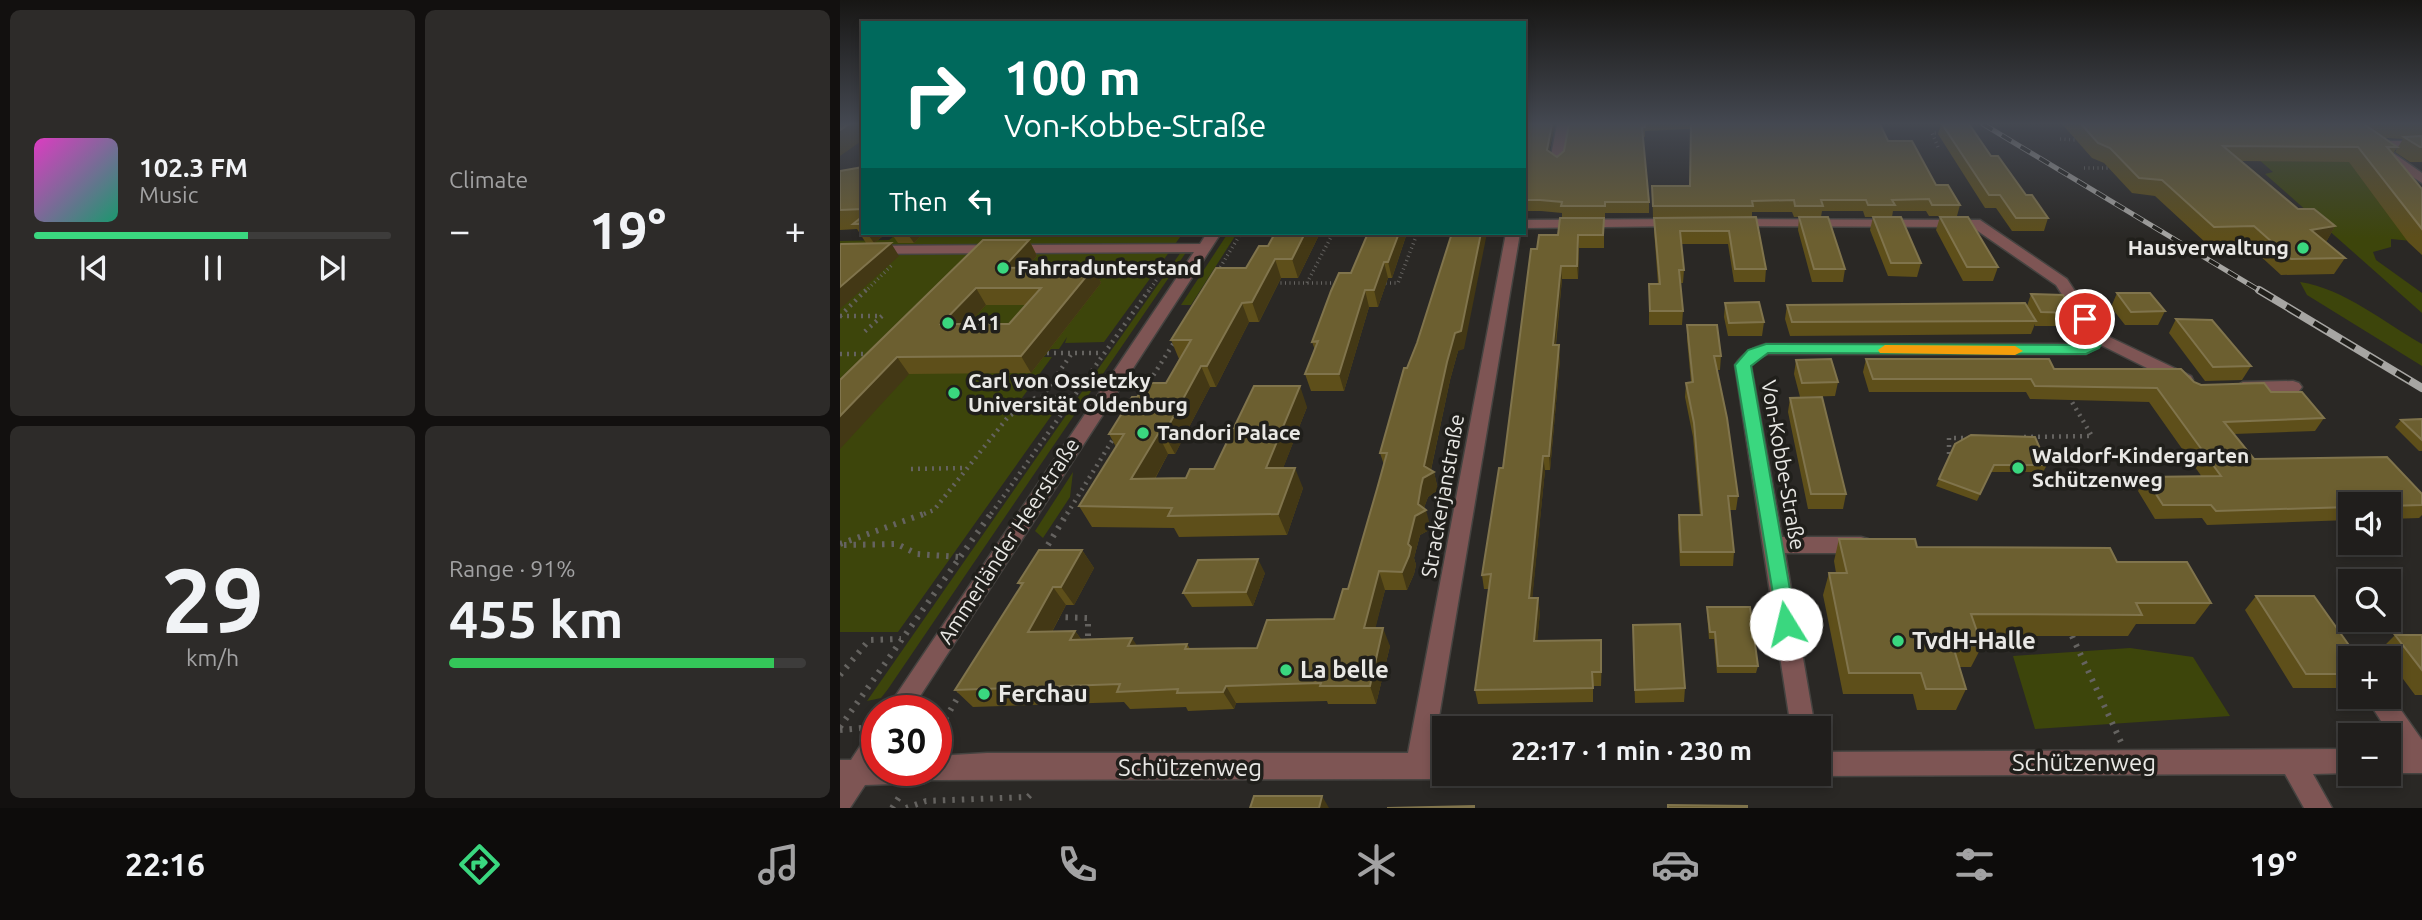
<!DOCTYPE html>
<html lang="en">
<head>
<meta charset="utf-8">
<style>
	body { margin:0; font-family:Ubuntu,sans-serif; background:#2d2b29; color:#f1f3f6; height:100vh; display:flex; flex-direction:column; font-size:26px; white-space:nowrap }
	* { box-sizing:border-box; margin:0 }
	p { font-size:23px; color:#a2a2a3 }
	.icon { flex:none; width:38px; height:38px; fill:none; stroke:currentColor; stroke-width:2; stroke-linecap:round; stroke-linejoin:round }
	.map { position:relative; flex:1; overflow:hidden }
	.sheet { display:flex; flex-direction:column; gap:10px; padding:10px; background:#12100f; width:840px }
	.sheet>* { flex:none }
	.hud { position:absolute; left:21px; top:21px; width:665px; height:214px; border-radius:0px; box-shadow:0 4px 10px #0003,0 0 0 2px #3d3c3b; background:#00695c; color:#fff; overflow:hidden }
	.buttons { position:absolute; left:1498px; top:492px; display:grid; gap:14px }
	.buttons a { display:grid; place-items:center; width:63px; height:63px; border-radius:0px; background:#201e1c; box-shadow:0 4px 10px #0003,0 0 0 2px #3d3c3b; font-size:35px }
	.speed { position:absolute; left:21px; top:695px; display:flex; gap:14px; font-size:35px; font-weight:700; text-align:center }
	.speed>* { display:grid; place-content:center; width:91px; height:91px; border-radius:50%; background:#201e1c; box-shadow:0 4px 10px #0003,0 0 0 2px #3d3c3b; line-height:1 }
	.speed .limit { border:10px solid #d22; background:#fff; color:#111 }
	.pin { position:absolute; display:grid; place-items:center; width:60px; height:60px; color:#fff; margin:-30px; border:4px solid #fff; border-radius:50%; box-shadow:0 2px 7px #0007 }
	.me { position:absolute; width:77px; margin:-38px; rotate:351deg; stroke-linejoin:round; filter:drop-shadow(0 0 5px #0008) }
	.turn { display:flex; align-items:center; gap:24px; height:147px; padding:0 28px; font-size:32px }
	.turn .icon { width:91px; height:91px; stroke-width:2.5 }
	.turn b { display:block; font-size:49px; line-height:60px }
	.then { display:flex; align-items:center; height:66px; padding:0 28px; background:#0003; gap:14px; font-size:26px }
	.big { font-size:52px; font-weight:600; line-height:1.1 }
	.sheet .tile { flex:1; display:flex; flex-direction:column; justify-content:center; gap:10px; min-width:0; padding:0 24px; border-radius:10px; background:#2d2b29 }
	.sheet .dial { align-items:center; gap:0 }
	.dial b { font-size:91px; line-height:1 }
	.song { display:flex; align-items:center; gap:21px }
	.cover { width:84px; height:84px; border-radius:10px; background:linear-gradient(135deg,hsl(310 70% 55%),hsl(160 70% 35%)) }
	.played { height:7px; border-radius:4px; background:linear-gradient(90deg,#3ad77f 60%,#3d3c3b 60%) }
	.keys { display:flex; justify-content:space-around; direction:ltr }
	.heat { display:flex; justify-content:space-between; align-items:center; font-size:38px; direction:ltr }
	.charge { height:10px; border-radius:5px; background:linear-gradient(90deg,#34c759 91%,#3d3c3b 0) }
	.sheet .tiles { flex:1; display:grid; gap:10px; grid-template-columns:repeat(2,1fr) }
	.trip { position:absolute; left:592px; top:716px; width:399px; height:70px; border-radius:0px; background:#201e1c; box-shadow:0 4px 10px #0003,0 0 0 2px #3d3c3b; font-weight:600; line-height:70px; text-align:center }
	.tabs { display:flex; height:112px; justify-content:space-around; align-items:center; background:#0d0c0b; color:#a2a2a3 }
	.tabs .icon { width:49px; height:49px }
	.tabs .active { color:#3ad77f }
	.tabs b { font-size:32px; color:#f1f3f6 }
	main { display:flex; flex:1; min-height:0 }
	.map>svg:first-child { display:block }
	.green { fill:#3d450b; fill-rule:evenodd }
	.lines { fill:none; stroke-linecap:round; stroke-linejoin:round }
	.minor-casing { stroke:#454340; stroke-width:3 }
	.path-far2 { stroke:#656360; stroke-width:3.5; stroke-dasharray:1 3.5; stroke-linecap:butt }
	.path-far1 { stroke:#656360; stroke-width:4.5; stroke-dasharray:2 5; stroke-linecap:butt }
	.path { stroke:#656360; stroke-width:6; stroke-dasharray:2.5 7; stroke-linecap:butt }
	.minor { fill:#7e5554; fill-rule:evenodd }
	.rail-far1-casing { stroke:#a7a6a3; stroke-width:5 }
	.rail-casing { stroke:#a7a6a3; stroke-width:8 }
	.rail-far1 { stroke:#201f1b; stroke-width:3.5; stroke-dasharray:11; stroke-linecap:butt }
	.rail { stroke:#201f1b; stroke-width:5; stroke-dasharray:16; stroke-linecap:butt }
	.wall { fill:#5e4f1a; fill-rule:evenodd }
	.shaded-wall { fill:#433815 }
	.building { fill:#6c5f30; stroke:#80744c; stroke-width:2; fill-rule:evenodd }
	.route { fill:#3ad77f; stroke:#268c53; stroke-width:2 }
	.slow { fill:#f59e0b }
	.poi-dot { fill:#3ad77f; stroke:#201f1b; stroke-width:2.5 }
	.labels { text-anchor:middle; stroke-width:7; stroke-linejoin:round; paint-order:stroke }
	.poi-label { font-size:21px; font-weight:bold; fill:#e9e8e5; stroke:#201f1b; text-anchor:start }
	.street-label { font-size:21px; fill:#e9e8e5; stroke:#201f1b }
	.near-poi-label { font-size:24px; font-weight:bold; fill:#e9e8e5; stroke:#201f1b; text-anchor:start }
	.near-street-label { font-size:24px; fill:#e9e8e5; stroke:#201f1b }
</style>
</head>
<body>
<main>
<section class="sheet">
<div class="tiles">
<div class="tile">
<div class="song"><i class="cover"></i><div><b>102.3 FM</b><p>Music</p></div></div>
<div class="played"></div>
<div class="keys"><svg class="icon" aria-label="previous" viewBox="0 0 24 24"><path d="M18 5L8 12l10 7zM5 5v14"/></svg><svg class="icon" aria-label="pause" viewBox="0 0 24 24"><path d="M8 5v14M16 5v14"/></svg><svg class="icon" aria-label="next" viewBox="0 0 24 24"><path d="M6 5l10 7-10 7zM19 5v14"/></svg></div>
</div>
<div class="tile"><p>Climate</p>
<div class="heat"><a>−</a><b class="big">19°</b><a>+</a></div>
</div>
<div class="tile dial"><b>29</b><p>km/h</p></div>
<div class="tile"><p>Range · 91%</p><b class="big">455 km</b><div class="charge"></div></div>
</div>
</section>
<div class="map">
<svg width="1582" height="808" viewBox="0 0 1582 808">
	<rect width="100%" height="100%" fill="#2a2825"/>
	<!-- green -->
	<path class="green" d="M1402 145 1523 146 1582 188V242L1551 239V247L1533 252 1536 260 1582 293V313L1425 174 1433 172ZM1515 148 1533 162 1427 161Z
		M58 233 73 237H130L135 233H343L264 342 225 343 227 337 219 349H211L204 357H212L179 402 220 399 221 402 58 632H0V241L49 240Z
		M388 233H397L351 305H341Z
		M347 251 243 403H234L341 252Z
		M1460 282C1505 289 1543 322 1582 344V366L1467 295Z
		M229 411H237L48 689 41 698 27 701Z
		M233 472 230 497 203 538 195 531Z
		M1290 648 1353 657 1390 716 1195 729 1173 656Z"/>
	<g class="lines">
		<defs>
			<path id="minor" d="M717 124H729L722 161 716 165 710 161Z
				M1532 141H1582V149L1528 147 1526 145Z
				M1541 150H1549L1582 173V183L1541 156Z
				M838 219 843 220V226L684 228V220Z
				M894 219 1140 220 1227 279 1263 334 1351 376 1353 380 1351 384H1339L1261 345 1246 354H928L919 358 911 366 942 537H1021L1028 539 1031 545 1028 551 1021 553H945L975 728H951L895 365C903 353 912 348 926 344H1243L1249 337 1216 285 1132 227 889 226V220Z
				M367 233H381L71 710H46L354 252 0 254V246L360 244Z
				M666 233H680L593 753H604V774L613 775 604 779 91 780 84 783 25 785 10 808H0V760H11L28 734 37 731V770H96V756L147 753H568Z
				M1453 381 1459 383 1462 387 1459 391 1403 394 1394 388 1403 382Z
				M1549 693 1582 740V773H1549V749H1559L1525 696H1549Z
				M1510 749V773L1473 774 1492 808H1464L1445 774 978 776 971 774H978V752Z"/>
		</defs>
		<!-- minor casing -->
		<use href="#minor" class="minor-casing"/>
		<!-- path-far2 -->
		<path class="path-far2" d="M1220 139 1236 140
			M1098 147 1092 133H1105
			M1244 168H1274
			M378 271 401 233
			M436 283H500
			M467 283 493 233
			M541 283H558L577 234
			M25 292 53 264
			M308 292 329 262"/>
		<!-- path-far1 -->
		<path class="path-far1" d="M0 316 26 290
			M0 316H42L22 334
			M207 353H263
			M0 354H31
			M306 387 335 341
			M202 397 232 353
			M1184 437 1252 436 1229 397
			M1109 454V438H1130
			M71 469 126 468
			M84 514 94 510 168 417 195 398 232 397
			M151 514 309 290
			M227 514 275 436"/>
		<!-- path -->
		<path class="path" d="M0 544 89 512
			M4 545 57 544 77 554 119 557
			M203 553 228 512
			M216 617 248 618V637
			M1232 636 1281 742
			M0 675 29 640 61 639
			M0 727 152 512
			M0 730 22 728
			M96 735 122 690
			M52 808 61 794
			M66 808 86 801 188 797 194 791"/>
		<!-- minor -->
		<use href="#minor" class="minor"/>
		<defs>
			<path id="rail-far1" d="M1143 124 1422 292"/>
			<path id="rail" d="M1419 290 1582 388"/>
		</defs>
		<!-- rail-far1 casing -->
		<use href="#rail-far1" class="rail-far1-casing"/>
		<!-- rail casing -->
		<use href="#rail" class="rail-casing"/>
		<!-- rail-far1 -->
		<use href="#rail-far1" class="rail-far1"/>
		<!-- rail -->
		<use href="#rail" class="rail"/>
	</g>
	<!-- wall -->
	<path class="wall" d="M684 124H715L709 152 717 157 724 151 729 124H1040L1048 141 1120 205 1117 216H1089L1086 211H1053L1052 217H1025L1023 211H982L981 217H954L952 212H912V217H813L812 186H850L851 129 805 131V137H803L809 202V213H765V217H722V213L701 211H684Z
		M1101 124H1129L1151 156 1186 195 1208 218 1204 231H1172L1156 208H1145L1098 134Z
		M1222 124H1582V162H1570L1555 152 1563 139 1545 138 1557 147 1553 154 1582 189V255L1568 242 1509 162 1401 161 1458 209 1495 226 1486 242 1505 258 1494 274 1441 275 1405 242 1366 243 1315 196 1292 193 1264 163 1252 158Z
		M23 167V233H47L34 243H26L17 229 0 230V171Z
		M916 217 926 269 925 282H894L888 244H841L844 270 843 283H840L843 311 842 325H809V284H818L814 230V218Z
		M959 217 1005 269 1003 282H972L958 230Z
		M1033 217 1081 263 1077 277 1048 276 1030 230Z
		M1100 217 1158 267 1153 281H1123L1096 230Z
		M764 218V248H739L738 279H722L716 345 720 359 710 470H705L692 598 700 612 697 641 762 654 761 686H753V702L638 704 635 690 649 589H644L642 575 663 468 718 235Z
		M51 233H135L130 237H80L74 243H58Z
		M435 233H480L458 278H441L419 322H409L376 387H370L335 454H328L315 479 346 478 374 469 467 407 443 468 463 488 447 535 339 537 334 528 252 527 239 506 276 447 269 434 297 397 326 383 339 359 331 340 406 268 428 246Z
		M567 233 552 278H548L538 307H529L504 391H471L465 374 475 350 472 342 511 273Z
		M189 240 197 256 187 267H254L261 283 191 373 69 374 0 380ZM146 305H186L169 324H128Z
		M1277 293 1325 311 1318 325H1285L1271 307Z
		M1191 294 1234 313 1228 326H1195V324L1191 334 950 336 945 319 947 305 1187 306Z
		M885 303 924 322 922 336H888L884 317Z
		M1336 319 1411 366 1402 380 1365 381 1329 333Z
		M847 325 881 356 880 370H877L898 496 896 510H890L894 552 893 566H840L838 529 839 515H860L853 437 845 397 846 383 851 382 847 339Z
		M624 349 618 351 610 380 591 470 594 472 598 490 588 497 585 505 584 509 591 529 580 535 574 558 576 565 574 574 567 590H545L535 628 550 646 536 704H488L487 701 396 703 394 709 348 711 346 707 290 709 284 702 133 707 115 690 181 586 178 583 242 550 254 568 234 605H226L212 632 235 631 241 639 297 646 347 644 350 649 417 648 494 619 508 589 537 489 544 465 540 453 567 368Z
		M1026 359 1214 369 1354 382 1361 385 1431 392 1484 418 1475 431 1394 434 1414 459 1582 505V515L1579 518 1549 519V504H1510V520L1367 525 1362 518 1315 519 1298 491 1305 477H1362L1309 402 1190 399 1186 392H1029L1023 372Z
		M956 360 998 382 995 396 960 397 954 374Z
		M950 398 1006 494 1003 509H968L948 412Z
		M1582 419V451H1579L1555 427 1561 420Z
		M1115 444 1207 465 1203 472H1151L1137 501 1096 486Z
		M999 539 1077 547 1277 562 1371 603 1355 624H1296L1288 636H1138L1142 646 1131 667H1119L1126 689 1116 710H1077L1073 694H1003L983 595 989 573H996L994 561Z
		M425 573 413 606 352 607 343 593Z
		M1416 596 1510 658V688H1453L1405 610Z
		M867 607 918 666 916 673H877L874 639H869L867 614Z
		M1555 635H1582V695H1575L1549 660V658H1547L1541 649Z
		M793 639 845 688 844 702 795 703Z"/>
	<!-- shaded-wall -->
	<path class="shaded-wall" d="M9 124H23V140L0 156V130Z
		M712 124H715L707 161V150Z
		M1495 226 1486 242 1471 230Z
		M27 233H47L34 243Z
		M67 233H77L80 237 74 243Z
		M128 233H135L130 237Z
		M465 233H480L458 278 452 259Z
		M559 233H567L552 278 548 262Z
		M641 233H647L624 349 618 351 610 380 590 474 594 472 598 490 588 497 585 505 584 512 586 510 591 529 580 535 574 558 576 565 574 574 567 590 562 572 575 516 584 466 607 362Z
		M738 235 739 248 738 279 737 266Z
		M189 240 197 256 172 284 163 268Z
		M51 243 59 256 0 309V287Z
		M435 259 441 278 419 322 412 302Z
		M544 262 548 278 538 307 534 290Z
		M721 266 722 279 714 359 713 345Z
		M254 267 261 283 191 373 181 356Z
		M136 288 146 305 112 341 101 324Z
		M525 290 529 307 504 391 499 374Z
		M402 303 409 322 376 387 367 366Z
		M719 345 720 359 710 470 709 456Z
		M57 357 69 374 0 449V416Z
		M361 366 370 387 335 454 324 434Z
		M460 386 467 407 435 489 426 468Z
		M318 434 328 454 303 500 291 479Z
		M703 456 705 470 691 612 689 598Z
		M455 468 463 488 447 535 438 514Z
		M242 550 254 568 234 605 221 587Z
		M418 559 425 573 413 606 406 592Z
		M539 571 545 590 531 646 524 628Z
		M213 587 226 605 202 650 188 632Z
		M698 598 700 612 696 655 694 641Z
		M543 628 550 646 536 704 530 686Z
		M235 631 248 649 230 640Z
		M292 638 304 656 288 646Z
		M386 686 396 703 394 709 383 692Z
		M482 796 489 808H479Z"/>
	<!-- building -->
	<path class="building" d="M0 124H9L0 130Z
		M684 124H712L707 150 717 157 724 151 729 124H805V127H802L809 202H765V206H721L722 202 700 200H684Z
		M851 124H1040L1048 141H1072L1096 185H1108L1120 205H1092L1089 199 1052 200 1055 205H1028L1026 200H981L983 206H955L954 200 912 201 913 206H813L812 186H850Z
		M1102 124H1129L1151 156H1158L1186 195H1192L1208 218H1176L1160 195H1149Z
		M1241 124H1524L1557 147H1547L1582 189V229L1518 147 1383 146 1458 209H1474L1495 226 1471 230 1505 258 1451 259 1414 226 1374 227 1322 180 1299 178 1270 148 1258 143Z
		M1582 136V147H1580L1564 137Z
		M23 167V209L0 210V171Z
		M23 216V222L21 224H13Z
		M916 217 926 269H895L889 231H840L844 270H839L843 311H810L809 284H820L814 218Z
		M959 217H988L1005 269H974Z
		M1033 217H1061L1081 263H1051Z
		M1100 217H1128L1158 267H1127Z
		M720 218H764L763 235H738L737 266H721L713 345H719L709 456H703L689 598H698L694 641 761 640V672H752L753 688 635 690 651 574 642 575 659 468H663L691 249H697L699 235H718Z
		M435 233H465L452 259H435L412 302 402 303 367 366H361L324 434H318L291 479 346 478 350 469H374L414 386H460L426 468H455L438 514 328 516 332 508 239 506 284 434H269L292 397H297L308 383H326L351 340H331L376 268H406L419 246H428Z
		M528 233H559L548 262H544L534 290H525L499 374H465L478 341 472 342 491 291 499 273H511Z
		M612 233H641L621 331 615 333 607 362 584 466 594 472 583 478 581 486 578 504 586 510 575 516 568 544 571 547 569 556 562 572 539 571 524 628H543L530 686H480L481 683 386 686 383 692 337 693 338 689 277 692 280 684 115 690 183 583H178L199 550H242L221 587H213L188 632 235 631 230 640 292 638 288 646 347 644 345 649 417 648 427 620 494 619 503 589H508L537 489 547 453H540L564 368H567L577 343Z
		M143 240H189L163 268 254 267 181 356 57 357 0 416V380ZM136 288H201L169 324H101Z
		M51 243 0 287V245L1 244Z
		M1277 293H1310L1325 311 1291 312Z
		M1191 294 1223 295 1234 313 1201 312Z
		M919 302 924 322 889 323 885 303Z
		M1185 303 1196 321 952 322 947 305Z
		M1336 319 1372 320 1411 366 1373 367Z
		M847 325H877L881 356H874L887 418 898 496H888L894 552H841L839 515H862L854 423 846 383 853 382Z
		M991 359 998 382 962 383 956 360Z
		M1026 359H1209L1214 369H1341L1354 382 1361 385 1424 383 1431 392H1462L1484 418 1384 422 1414 459 1547 457 1582 494V505L1549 506V504H1510V507L1376 511 1371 505H1323L1305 477 1381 476 1317 388 1195 386 1191 379H1033Z
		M982 397 1006 494H971L950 398Z
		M1582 419V440L1561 420Z
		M1131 435 1195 437 1207 465H1154L1140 494 1099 479 1115 444Z
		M999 539H1075L1077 547 1270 548 1277 562H1347L1371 603H1296L1302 615 1131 614 1142 646H1113L1126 689H1086L1081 673H1009L989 573H1007Z
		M418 559 406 592 343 593 358 560Z
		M1416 596H1474L1518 658H1510V674H1466Z
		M867 607H910L918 666H878L875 632H870Z
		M840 624 845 688 795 690 793 625Z
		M1555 635H1582V670Z
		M414 796H482L479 808H410Z
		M828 805 907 806V808H828Z
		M634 806V808H547Z"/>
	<!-- sky -->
	<linearGradient id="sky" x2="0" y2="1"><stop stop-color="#171614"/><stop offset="0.52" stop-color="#444851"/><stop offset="1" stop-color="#444851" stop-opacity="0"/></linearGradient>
	<rect width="1582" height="238" fill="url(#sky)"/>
	<!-- route -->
	<path class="route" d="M1245 314 1250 316 1264 337 1259 348 1246 354 928 353 911 366 956 624 953 630 946 632 939 630 895 365 908 350 926 344 1243 345 1250 337 1238 319Z"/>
	<!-- slow -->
	<path class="slow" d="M1045 345 1175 346 1183 351 1175 355 1040 353 1038 350Z"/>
	<!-- markers -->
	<g class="poi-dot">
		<circle cx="1463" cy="248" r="7"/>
		<circle cx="163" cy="268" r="7"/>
		<circle cx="108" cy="323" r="7"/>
		<circle cx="114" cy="393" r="7"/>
		<circle cx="303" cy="433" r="7"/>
		<circle cx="1178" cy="468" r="7"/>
		<circle cx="1058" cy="641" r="7"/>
		<circle cx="446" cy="670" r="7"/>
		<circle cx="144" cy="694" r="7"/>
	</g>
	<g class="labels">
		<!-- poi labels -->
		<g class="poi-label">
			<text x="1449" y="255" text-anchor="end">Hausverwaltung</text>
			<text x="177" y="275">Fahrradunterstand</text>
			<text x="122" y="330">A11</text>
			<text x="128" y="388">Carl von Ossietzky<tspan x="128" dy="24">Universität Oldenburg</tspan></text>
			<text x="317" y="440">Tandori Palace</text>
			<text x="1192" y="463">Waldorf-Kindergarten<tspan x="1192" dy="24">Schützenweg</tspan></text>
		</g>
		<!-- street labels -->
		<g class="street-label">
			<text transform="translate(943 465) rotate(80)" y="7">Von-Kobbe-Straße</text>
			<text transform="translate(603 496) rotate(-80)" y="7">Strackerjanstraße</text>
			<text transform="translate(169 541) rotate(-57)" y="7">Ammerländer Heerstraße</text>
		</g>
		<!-- near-poi labels -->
		<g class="near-poi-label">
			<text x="1072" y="649">TvdH-Halle</text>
			<text x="460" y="678">La belle</text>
			<text x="158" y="702">Ferchau</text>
		</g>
		<!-- near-street labels -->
		<g class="near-street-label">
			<text x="1244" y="771">Schützenweg</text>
			<text x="350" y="776">Schützenweg</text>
		</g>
	</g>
</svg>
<div class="buttons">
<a><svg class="icon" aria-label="sound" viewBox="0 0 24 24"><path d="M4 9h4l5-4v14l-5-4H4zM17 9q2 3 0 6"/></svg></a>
<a><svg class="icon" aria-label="search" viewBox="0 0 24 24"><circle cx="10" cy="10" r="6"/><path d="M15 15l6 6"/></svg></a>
<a>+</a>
<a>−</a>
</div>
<div class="speed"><div class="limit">30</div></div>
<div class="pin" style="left:1245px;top:319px;background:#d93025"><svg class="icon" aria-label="arrive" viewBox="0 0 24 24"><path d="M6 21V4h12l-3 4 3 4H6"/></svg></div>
<svg class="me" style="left:946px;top:624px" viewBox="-20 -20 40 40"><circle r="19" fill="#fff"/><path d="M0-13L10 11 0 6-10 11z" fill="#3ad77f"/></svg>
<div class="trip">22:17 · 1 min · 230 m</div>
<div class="hud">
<div class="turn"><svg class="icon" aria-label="right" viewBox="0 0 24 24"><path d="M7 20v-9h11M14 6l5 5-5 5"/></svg><div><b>100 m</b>Von-Kobbe-Straße</div></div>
<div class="then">Then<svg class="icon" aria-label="left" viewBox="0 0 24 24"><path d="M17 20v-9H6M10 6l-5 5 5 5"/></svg></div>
</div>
</div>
</main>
<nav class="tabs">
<b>22:16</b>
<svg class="icon active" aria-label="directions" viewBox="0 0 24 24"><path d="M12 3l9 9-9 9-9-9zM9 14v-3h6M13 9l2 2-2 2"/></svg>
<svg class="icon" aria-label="music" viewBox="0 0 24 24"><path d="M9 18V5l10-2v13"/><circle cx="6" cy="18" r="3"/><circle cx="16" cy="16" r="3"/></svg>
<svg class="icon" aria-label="phone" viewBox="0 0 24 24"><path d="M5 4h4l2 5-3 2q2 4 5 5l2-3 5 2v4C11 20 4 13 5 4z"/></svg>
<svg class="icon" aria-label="climate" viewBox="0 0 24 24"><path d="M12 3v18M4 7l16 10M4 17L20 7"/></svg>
<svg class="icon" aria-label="car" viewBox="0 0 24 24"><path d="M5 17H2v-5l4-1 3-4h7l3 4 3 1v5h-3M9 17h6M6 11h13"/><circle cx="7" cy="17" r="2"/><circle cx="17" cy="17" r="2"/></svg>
<svg class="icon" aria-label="filters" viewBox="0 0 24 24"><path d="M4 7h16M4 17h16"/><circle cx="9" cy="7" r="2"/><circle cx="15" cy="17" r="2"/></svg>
<b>19°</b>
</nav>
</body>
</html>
